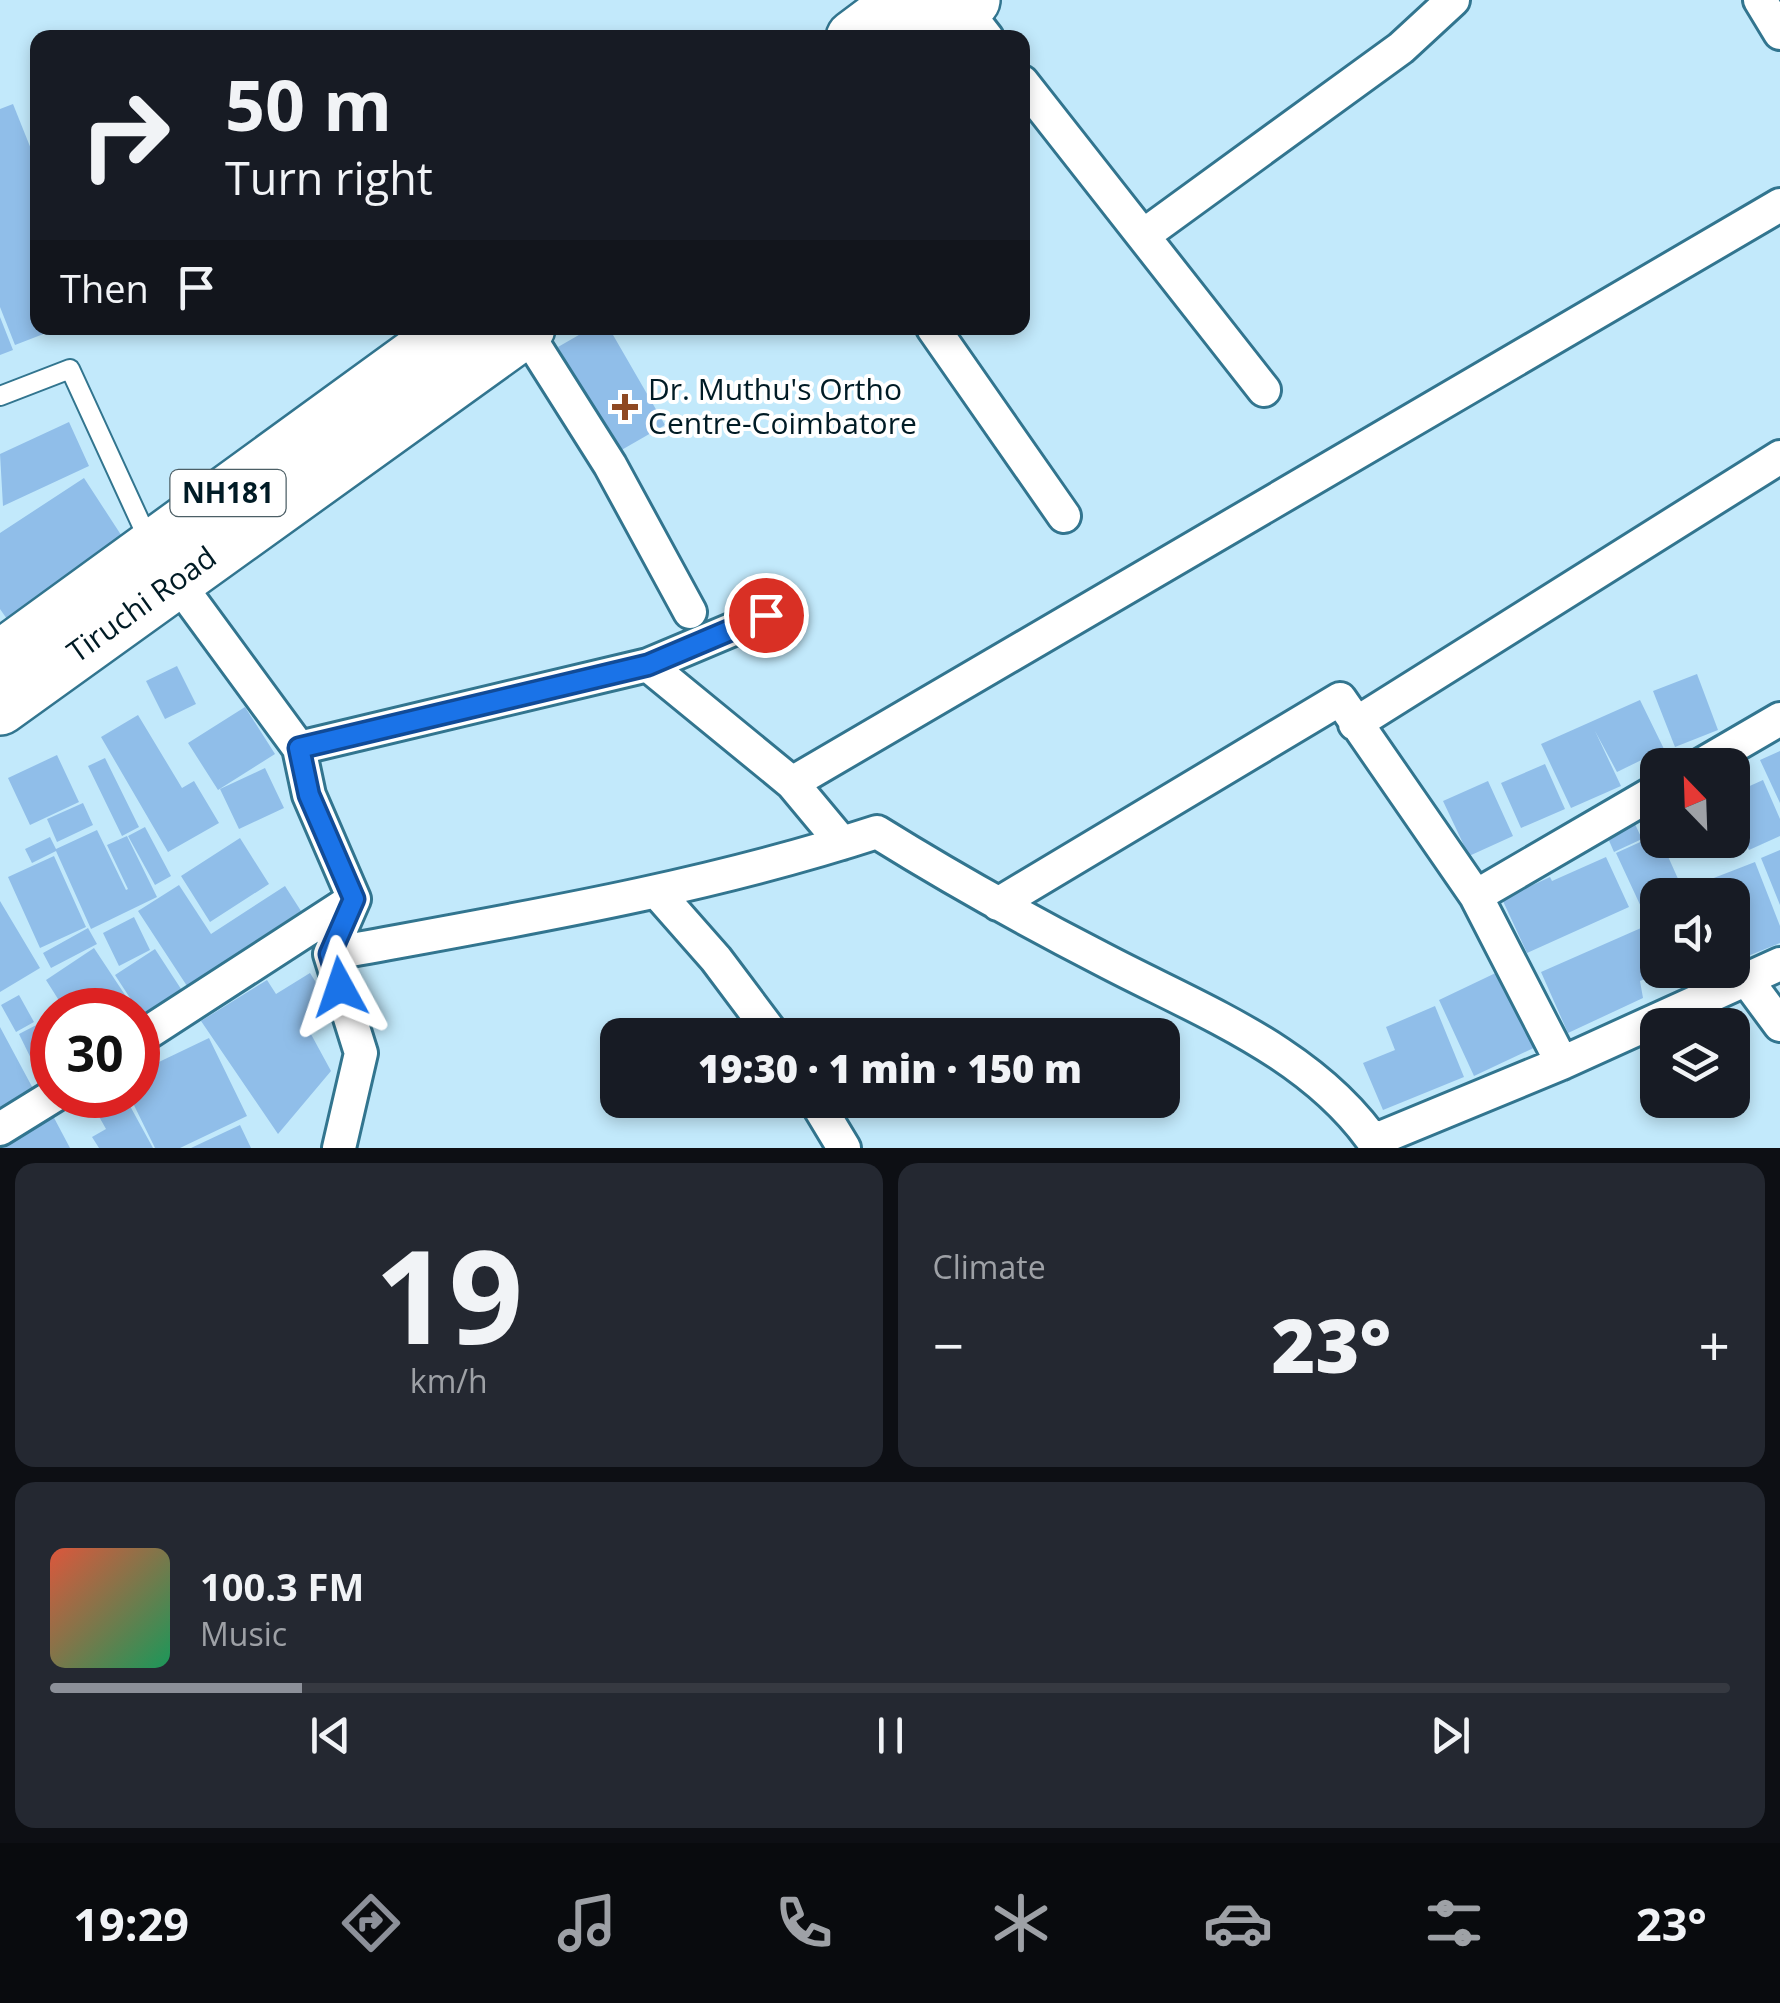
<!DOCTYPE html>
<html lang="en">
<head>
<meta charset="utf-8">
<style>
	body { margin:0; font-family:"Open Sans",sans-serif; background:#242831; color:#f1f3f6; height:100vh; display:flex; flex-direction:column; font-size:38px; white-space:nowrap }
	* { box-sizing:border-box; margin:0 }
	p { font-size:32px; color:#9ea1a6 }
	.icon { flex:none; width:55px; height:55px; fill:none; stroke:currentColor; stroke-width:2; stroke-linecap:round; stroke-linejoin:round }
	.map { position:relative; height:1148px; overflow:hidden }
	.drawer { display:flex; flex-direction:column; gap:15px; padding:15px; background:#0d0f14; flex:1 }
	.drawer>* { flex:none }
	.guide { position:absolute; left:30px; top:30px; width:1000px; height:305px; border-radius:20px; box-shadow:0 5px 15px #0003; background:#171b24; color:#f1f3f6; overflow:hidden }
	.needle { width:65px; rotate:337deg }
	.controls { position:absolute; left:1640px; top:748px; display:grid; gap:20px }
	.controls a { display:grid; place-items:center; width:110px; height:110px; border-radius:20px; background:#171b24; box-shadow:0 5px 15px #0003; font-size:50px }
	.speed { position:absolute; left:30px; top:988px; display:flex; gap:20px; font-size:50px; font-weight:700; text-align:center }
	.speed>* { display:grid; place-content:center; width:130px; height:130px; border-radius:50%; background:#171b24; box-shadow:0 5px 15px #0003; line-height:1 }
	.speed .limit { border:15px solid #d22; background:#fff; color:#111 }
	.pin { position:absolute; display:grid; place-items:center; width:85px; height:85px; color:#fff; margin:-42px; border:5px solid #fff; border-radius:50%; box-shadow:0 2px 10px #0007 }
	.me { position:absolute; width:110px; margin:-55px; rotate:355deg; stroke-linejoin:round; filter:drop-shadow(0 0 8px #0008) }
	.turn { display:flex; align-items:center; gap:35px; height:210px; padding:0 30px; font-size:45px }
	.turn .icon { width:130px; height:130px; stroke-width:2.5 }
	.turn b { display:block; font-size:70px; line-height:85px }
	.then { display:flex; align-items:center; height:95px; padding:0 30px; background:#0003; gap:20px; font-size:38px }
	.big { font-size:75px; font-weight:800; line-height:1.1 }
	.drawer .card { flex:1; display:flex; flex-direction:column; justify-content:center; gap:15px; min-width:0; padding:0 35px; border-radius:20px; background:#242831 }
	.drawer .dial { align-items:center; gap:0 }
	.dial b { font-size:130px; line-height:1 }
	.song { display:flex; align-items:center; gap:30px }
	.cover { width:120px; height:120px; border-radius:15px; background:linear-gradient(135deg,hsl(10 70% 55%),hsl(150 70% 35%)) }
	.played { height:10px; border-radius:5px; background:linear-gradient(90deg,#8c9099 15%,#363941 15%) }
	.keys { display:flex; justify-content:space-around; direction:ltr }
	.heat { display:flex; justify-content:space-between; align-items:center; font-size:55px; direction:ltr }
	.drawer .tiles { flex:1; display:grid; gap:15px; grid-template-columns:1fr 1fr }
	.card:last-child { grid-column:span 2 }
	.trip { position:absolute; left:600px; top:1018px; width:580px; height:100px; border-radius:20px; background:#171b24; box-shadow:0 5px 15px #0003; font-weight:800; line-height:100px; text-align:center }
	.dock { display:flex; height:160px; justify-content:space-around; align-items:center; background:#090b0e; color:#9ea1a6 }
	.dock .icon { width:70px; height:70px }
	.dock .current { color:#8c9099 }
	.dock b { font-size:45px; color:#f1f3f6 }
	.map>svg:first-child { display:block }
	.building { fill:#90bee9 }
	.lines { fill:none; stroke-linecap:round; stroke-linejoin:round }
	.service-casing { stroke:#32758f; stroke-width:22 }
	.minor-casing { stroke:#32758f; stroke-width:38 }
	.trunk-casing { stroke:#32758f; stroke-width:60 }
	.service { stroke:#fff; stroke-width:18 }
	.minor { stroke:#fff; stroke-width:32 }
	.trunk { stroke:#fff; stroke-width:55 }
	.route-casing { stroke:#114b97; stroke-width:25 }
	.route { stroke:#1a73e8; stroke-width:18 }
	.poi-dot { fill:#8e4822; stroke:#fff; stroke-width:4 }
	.labels { text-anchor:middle; stroke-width:8; stroke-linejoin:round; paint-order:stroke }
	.shield { fill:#fff; stroke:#4c5f66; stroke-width:2.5 }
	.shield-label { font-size:28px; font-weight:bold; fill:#001b25 }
	.poi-label { font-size:30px; fill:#001b25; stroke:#fff; text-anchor:start }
	.street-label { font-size:30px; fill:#001b25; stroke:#fff }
</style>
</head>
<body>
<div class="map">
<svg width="1780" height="1148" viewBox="0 0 1780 1148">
	<rect width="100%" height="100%" fill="#c2e9fb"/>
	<!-- building -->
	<path class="building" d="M13 104 31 149 38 146V328H59L15 345 0 307V109Z
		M0 317 13 350 0 355Z
		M591 328H609L665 425 618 452 558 347Z
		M69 422 89 466 3 506 0 454Z
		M84 478 125 541 7 619 0 609V533Z
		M177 666 196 704 165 719 146 681Z
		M1697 674 1718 730 1675 747 1653 691Z
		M1640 700 1664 749 1617 772 1595 731 1621 786 1571 808 1541 744Z
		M245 707 275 754 218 790 188 743Z
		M138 715 182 788 194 781 219 823 168 852 101 737Z
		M1780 751V803L1760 760Z
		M57 755 79 802 30 825 8 778Z
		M105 758 139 827 122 836 88 766Z
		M1545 764 1565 809 1521 828 1501 783Z
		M265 768 284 808 239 829 220 789Z
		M1763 780 1780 819V836L1749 850 1732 813V794Z
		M1488 781 1513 836 1469 856 1443 801Z
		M83 803 93 825 57 842 47 819Z
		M1635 824 1642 839 1614 852 1607 836Z
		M145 827 171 876 155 885 128 836Z
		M97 830 126 890 128 889 107 845 127 836 157 897 91 929 56 851 32 863 25 849 50 837 56 849Z
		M1658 834 1683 890 1673 895H1658V902L1642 909 1616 853Z
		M240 838 269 884 210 922 181 876Z
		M1780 850V905L1761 858Z
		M54 856 86 927 40 948 8 877Z
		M1606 857 1629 907 1527 953 1502 899 1550 877 1552 881Z
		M1755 862 1780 926V943L1738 960 1732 947V895H1712L1706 881Z
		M179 885 211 934 285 886 301 911 187 986 138 911Z
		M0 901 40 968 0 992Z
		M134 917 150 950 119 966 103 933Z
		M88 928 97 944 51 968 43 953Z
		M1641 928 1658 970H1665L1640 981 1643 998 1568 1033 1541 972Z
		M94 948 135 1010H65L46 980Z
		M155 949 183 992 143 1018 115 975Z
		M1504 969 1540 1045 1474 1076 1439 1000Z
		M310 973 332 1008 306 1025 331 1071 278 1134 201 1021 267 980 276 994Z
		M19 995 34 1022 16 1032 1 1005Z
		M1435 1006 1464 1077 1383 1110 1363 1063 1395 1050 1386 1027Z
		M46 1020 52 1034V1076L42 1081 19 1034Z
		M0 1027 37 1096 0 1116Z
		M209 1038 247 1116 180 1148H155L129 1095H138V1072Z
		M108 1095H124L153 1148H99L92 1137 106 1129 92 1104Z
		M52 1114 70 1148H0V1141Z
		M240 1125 251 1148H191Z"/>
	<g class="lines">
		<defs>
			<path id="service" d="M0 396 70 369 149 541"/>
			<path id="minor" d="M1760 0 1780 33
				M963 7 987 38
				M1022 82 1264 390
				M1144 235 1401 48 1453 0
				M933 328 1064 516
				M524 329 610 465 690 612
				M167 568 299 748 309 795 354 899 330 954 361 1053 339 1148
				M648 665 767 615
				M1355 724 1780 457
				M299 748 648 665 792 783
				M1701 765 1780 719
				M842 843 792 783 1780 205
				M657 892 716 959 773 1035
				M1476 896 1658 790
				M998 904 1340 699 1476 896 1562 1063
				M330 954C514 920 699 890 877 832 951 878 1026 920 1104 960 1201 1011 1315 1053 1378 1148
				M1746 979 1780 1025
				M138 1039 354 899
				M815 1100 844 1148
				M0 1129 55 1095
				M1373 1141 1562 1063 1780 964"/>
			<g id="trunk">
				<path d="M854 38 905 0"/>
				<path d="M924 38 972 0"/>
				<path d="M0 659 455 328"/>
				<path id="s1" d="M0 707 527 328"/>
			</g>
		</defs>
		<!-- service casing -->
		<use href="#service" class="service-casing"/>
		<!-- minor casing -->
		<use href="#minor" class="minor-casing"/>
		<!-- trunk casing -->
		<use href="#trunk" class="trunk-casing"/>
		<!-- service -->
		<use href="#service" class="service"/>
		<!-- minor -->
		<use href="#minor" class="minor"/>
		<!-- trunk -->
		<use href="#trunk" class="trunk"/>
	</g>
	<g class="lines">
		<defs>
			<path id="route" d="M340 987 330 954 354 899 309 795 299 748 648 665 766 615"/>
		</defs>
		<!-- route casing -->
		<use href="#route" class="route-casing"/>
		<!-- route -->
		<use href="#route" class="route"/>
	</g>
	<!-- markers -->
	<path class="poi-dot" d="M620 392h10v10h10v10h-10v10h-10v-10h-10v-10h10z"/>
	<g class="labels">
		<!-- shield labels -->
		<rect class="shield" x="170.5" y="470" width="115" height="46" rx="8"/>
		<g class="shield-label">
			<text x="228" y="503">NH181</text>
		</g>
		<!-- poi labels -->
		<g class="poi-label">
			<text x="648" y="400">Dr. Muthu's Ortho<tspan x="648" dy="34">Centre-Coimbatore</tspan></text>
		</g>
		<!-- street labels -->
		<g class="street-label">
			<text dy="10" stroke="none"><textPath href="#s1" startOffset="175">Tiruchi Road</textPath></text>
		</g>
	</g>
</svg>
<div class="controls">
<a><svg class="needle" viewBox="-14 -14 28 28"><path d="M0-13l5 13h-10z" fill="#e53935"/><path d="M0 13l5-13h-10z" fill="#9ea1a6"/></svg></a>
<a><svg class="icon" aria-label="sound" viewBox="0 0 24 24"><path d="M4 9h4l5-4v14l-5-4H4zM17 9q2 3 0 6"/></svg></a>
<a><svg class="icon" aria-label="layers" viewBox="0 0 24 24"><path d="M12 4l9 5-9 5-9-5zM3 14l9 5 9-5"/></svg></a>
</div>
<div class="speed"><div class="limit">30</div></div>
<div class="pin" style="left:766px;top:615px;background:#d93025"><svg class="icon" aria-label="arrive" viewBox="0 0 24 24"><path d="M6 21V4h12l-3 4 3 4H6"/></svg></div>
<svg class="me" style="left:340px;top:987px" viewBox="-20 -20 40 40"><path d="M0-17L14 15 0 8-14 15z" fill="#1a73e8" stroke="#fff" stroke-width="4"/></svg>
<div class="trip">19:30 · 1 min · 150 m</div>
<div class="guide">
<div class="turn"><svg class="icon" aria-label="right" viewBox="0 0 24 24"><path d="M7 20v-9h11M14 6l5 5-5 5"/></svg><div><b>50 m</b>Turn right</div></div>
<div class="then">Then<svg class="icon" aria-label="arrive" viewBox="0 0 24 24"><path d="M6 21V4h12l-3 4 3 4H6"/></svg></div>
</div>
</div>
<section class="drawer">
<div class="tiles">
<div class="card dial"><b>19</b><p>km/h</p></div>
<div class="card"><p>Climate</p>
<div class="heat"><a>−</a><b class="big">23°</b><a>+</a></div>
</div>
<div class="card">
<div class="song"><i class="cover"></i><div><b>100.3 FM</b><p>Music</p></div></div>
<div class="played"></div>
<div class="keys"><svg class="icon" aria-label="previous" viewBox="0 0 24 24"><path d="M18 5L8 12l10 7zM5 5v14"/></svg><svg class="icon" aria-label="pause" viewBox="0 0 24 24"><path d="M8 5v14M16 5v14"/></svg><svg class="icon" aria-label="next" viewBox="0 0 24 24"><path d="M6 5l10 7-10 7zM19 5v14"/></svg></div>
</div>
</div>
</section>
<nav class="dock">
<b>19:29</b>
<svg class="icon current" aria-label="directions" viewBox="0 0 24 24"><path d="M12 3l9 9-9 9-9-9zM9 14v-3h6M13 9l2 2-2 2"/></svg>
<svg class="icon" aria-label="music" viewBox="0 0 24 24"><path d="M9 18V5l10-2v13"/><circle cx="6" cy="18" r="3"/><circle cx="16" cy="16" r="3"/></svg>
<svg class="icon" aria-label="phone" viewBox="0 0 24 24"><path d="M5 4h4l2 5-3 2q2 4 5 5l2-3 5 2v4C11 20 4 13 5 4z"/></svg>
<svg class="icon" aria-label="climate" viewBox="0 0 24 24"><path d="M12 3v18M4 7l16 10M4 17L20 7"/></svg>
<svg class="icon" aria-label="car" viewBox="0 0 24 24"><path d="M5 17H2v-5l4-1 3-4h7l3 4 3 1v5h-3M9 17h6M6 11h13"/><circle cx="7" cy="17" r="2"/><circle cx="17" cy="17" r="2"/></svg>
<svg class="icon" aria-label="filters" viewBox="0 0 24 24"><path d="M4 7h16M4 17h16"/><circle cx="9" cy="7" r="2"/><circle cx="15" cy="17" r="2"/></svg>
<b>23°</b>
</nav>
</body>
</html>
